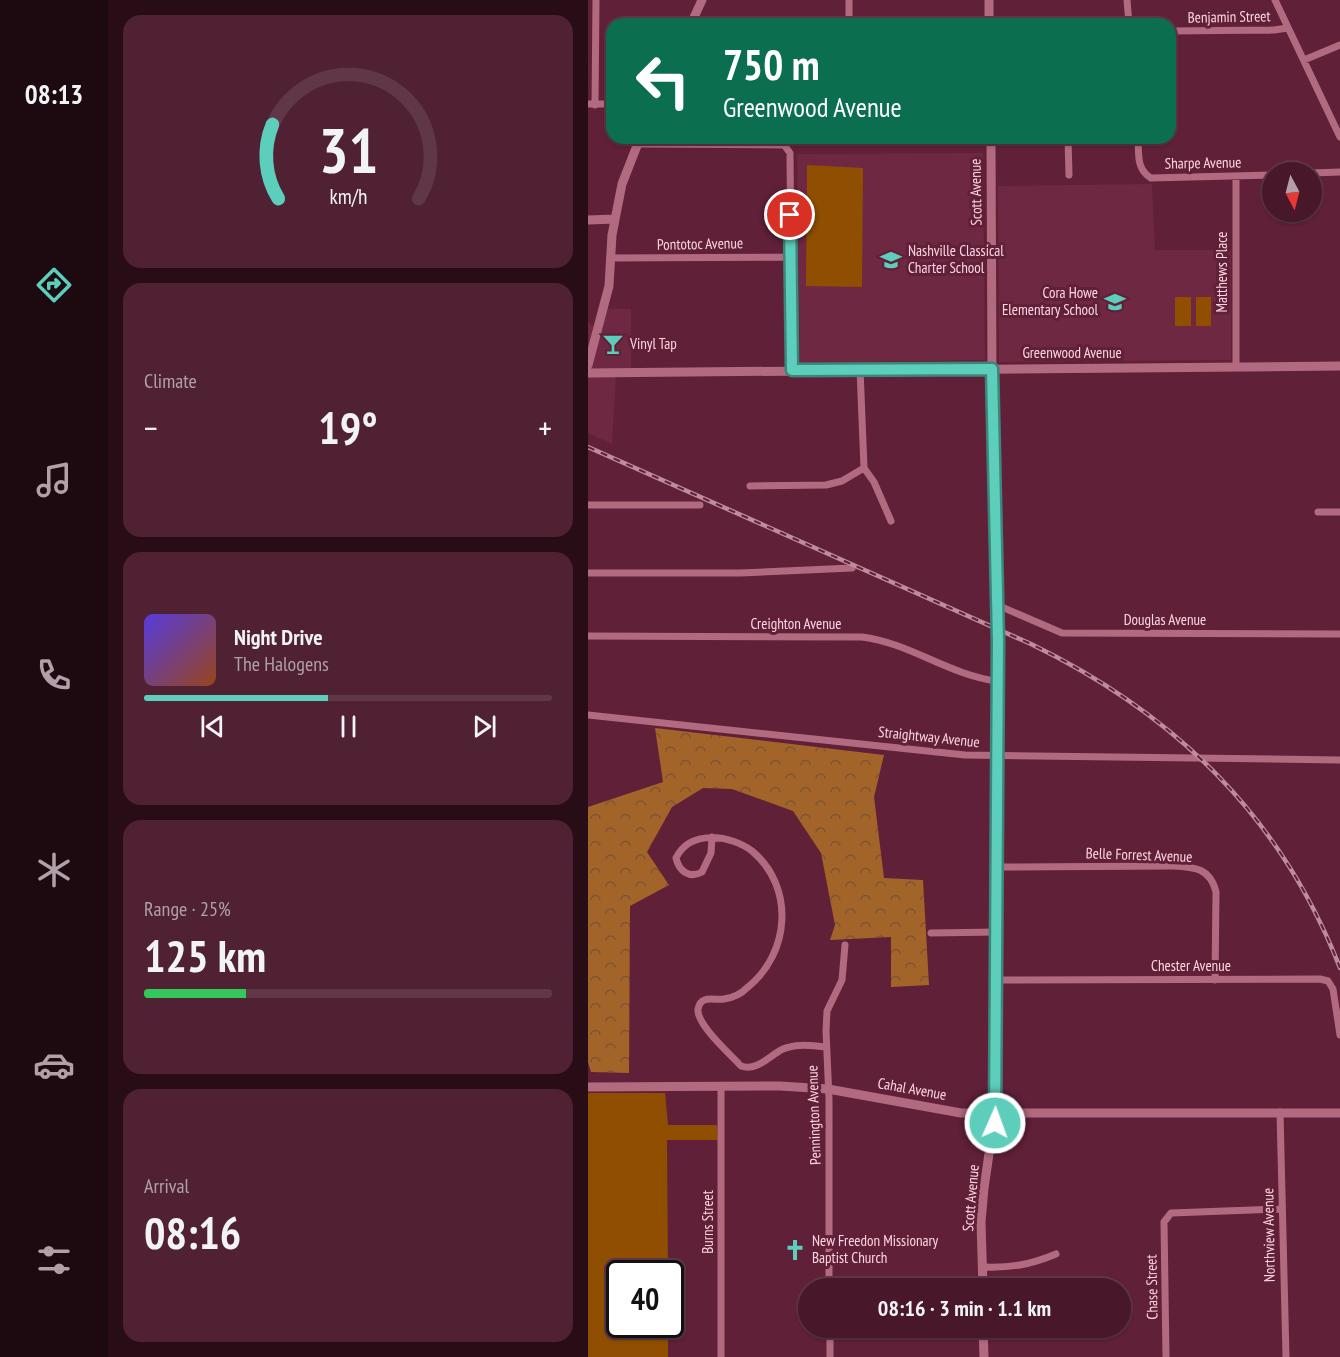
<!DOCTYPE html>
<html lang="en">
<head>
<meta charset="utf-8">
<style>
	body { margin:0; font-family:"PT Sans Narrow",sans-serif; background:#4f2132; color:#f1f3f6; height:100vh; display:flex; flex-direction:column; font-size:22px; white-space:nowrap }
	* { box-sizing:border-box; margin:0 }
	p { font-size:20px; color:#b1a0a8 }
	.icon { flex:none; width:33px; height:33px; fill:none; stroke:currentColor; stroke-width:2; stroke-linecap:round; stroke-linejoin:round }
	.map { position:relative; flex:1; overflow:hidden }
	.sheet { display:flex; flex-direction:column; gap:15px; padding:15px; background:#280d17; width:480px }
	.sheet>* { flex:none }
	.hud { position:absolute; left:18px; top:18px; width:570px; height:126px; border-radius:18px; box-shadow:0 2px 4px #0004,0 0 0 2px #603747; background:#0b6e4f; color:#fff; overflow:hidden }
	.needle { width:39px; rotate:173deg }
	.controls { position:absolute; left:674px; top:162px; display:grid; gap:12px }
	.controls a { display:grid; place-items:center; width:60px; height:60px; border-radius:50%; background:#48182a; box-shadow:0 2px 4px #0004,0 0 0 2px #603747; font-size:30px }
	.speed { position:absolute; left:18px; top:1260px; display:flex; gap:12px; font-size:30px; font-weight:700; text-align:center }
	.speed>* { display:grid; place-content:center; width:78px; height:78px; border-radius:50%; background:#48182a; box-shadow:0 2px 4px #0004,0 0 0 2px #603747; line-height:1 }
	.speed .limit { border:3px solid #111; border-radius:9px; background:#fff; color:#111 }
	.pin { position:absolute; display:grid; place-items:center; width:51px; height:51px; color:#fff; margin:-26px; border:3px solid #fff; border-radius:50%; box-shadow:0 2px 6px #0007 }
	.me { position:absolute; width:66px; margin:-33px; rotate:2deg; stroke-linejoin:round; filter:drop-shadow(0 0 4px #0008) }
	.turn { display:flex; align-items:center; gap:21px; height:126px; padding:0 18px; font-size:27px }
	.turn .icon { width:78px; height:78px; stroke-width:2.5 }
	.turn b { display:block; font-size:42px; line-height:51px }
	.big { font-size:45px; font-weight:800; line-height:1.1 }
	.sheet .card { flex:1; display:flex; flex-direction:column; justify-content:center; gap:9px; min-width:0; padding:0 21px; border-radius:18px; background:#4f2132 }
	.sheet .dial { align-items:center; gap:0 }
	.dial svg { height:156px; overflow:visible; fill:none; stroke:#603747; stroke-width:7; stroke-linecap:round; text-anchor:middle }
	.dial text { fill:#f1f3f6; stroke:none }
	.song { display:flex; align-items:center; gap:18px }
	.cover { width:72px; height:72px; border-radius:9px; background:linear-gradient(135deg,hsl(250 70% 55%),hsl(20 70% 35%)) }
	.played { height:6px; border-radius:3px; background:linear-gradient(90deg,#5ccebb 45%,#603747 45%) }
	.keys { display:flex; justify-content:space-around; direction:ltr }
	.heat { display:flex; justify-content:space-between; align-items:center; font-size:33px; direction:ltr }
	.charge { height:9px; border-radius:4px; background:linear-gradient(90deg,#34c759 25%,#603747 0) }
	.trip { position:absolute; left:210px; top:1278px; width:333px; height:60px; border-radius:30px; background:#48182a; box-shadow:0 2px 4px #0004,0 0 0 2px #603747; font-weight:800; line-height:60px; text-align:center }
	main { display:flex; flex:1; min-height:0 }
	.tab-bar { display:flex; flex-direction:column; width:108px; justify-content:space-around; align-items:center; background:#1d0a11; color:#b1a0a8 }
	.tab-bar .icon { width:42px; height:42px }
	.tab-bar .active { color:#5ccebb }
	.tab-bar b { font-size:27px; color:#f1f3f6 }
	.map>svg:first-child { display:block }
	.built { fill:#6f2842 }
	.forest { fill:url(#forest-crowns) }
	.park { fill:#904f00 }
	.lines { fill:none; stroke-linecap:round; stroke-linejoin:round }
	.minor { stroke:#b26a80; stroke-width:7 }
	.tertiary { stroke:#b26a80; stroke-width:9 }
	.rail-casing { stroke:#be8c9c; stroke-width:4.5 }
	.rail { stroke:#602038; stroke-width:2; stroke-dasharray:7; stroke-linecap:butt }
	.route-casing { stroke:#3c867a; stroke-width:15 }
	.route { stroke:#5ccebb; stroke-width:10 }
	.labels { text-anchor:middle; stroke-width:6; stroke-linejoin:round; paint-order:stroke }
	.street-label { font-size:15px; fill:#fed5e0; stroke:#602038 }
	.poi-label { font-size:15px; fill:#fed5e0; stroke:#602038; text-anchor:start }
</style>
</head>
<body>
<main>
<nav class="tab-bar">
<b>08:13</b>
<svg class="icon active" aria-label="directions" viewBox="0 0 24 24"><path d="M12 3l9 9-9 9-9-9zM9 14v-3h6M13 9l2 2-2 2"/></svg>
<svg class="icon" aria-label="music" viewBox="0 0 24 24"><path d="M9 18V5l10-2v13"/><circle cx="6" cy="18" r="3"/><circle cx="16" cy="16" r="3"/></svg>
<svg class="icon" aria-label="phone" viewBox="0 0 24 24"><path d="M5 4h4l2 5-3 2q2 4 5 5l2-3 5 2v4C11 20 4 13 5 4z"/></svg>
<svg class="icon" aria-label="climate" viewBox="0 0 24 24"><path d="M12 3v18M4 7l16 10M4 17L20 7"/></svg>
<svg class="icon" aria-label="car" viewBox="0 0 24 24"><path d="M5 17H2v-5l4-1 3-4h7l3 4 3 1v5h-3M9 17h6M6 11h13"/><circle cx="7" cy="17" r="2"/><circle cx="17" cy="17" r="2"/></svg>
<svg class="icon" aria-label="filters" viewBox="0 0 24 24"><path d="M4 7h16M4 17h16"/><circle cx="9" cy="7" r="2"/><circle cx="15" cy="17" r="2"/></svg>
</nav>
<section class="sheet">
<div class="card dial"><svg viewBox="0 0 100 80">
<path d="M14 69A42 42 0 1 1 86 69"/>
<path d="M14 69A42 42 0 0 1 11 31" stroke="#5ccebb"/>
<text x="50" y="56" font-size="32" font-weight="700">31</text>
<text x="50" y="72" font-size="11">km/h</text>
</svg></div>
<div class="card"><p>Climate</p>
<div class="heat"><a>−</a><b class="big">19°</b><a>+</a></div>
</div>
<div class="card">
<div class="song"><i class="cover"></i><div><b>Night Drive</b><p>The Halogens</p></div></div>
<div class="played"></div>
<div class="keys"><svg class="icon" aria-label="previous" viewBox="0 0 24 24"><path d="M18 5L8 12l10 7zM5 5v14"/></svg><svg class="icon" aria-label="pause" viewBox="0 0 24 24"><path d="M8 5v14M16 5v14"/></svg><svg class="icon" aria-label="next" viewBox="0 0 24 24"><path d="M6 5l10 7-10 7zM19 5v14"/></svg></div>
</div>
<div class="card"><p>Range · 25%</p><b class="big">125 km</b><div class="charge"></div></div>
<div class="card"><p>Arrival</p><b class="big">08:16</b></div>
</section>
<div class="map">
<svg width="752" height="1357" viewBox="0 0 752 1357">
	<defs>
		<pattern id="forest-crowns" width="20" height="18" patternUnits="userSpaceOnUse" patternTransform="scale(1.5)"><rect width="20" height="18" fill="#a36429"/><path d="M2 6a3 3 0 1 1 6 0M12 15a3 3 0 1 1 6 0" fill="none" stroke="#7c5435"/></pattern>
	</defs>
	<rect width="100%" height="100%" fill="#602038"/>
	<!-- built -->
	<path class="built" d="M395 153 397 360 212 363 209 154Z
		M564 184 567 250H643V360L411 362 410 186Z
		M15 309H43V373L28 374 24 444 0 433V322L10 330Z"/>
	<!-- forest -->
	<path class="forest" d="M67 728 296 755 286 797 296 878 335 880 341 985 303 987V937L242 940 247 925 233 853 205 811 144 789 115 788 84 807 59 852 81 885 42 906 41 1073 3 1072 0 1062V807L75 782Z"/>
	<!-- park -->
	<path class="park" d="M219 165 275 168 274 287 218 286Z
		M587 297H603V326H587Z
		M608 297H623V326H608Z
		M0 1093H77L80 1125H129L130 1140H79L80 1273 32 1274V1324L80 1325V1357H0Z"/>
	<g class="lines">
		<!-- minor -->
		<path class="minor" d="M261 0V24
			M539 0 541 24
			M687 0 752 137
			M582 31 686 30 700 28
			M716 60 752 45
			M0 104H24
			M7 105 8 0
			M480 138 481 175
			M550 138C551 154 548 169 563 178L684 175
			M49 144 196 145 202 153 204 370
			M723 173 752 172
			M648 177V367
			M22 258 203 257
			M272 369 276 468 286 482 303 521
			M162 486 238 485 254 481 276 468
			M0 505H112
			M730 512H752
			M0 573H152L264 568
			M409 605 474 633 752 634
			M0 636 274 637C322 643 361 675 409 681
			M0 715 377 755 752 760
			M124 837 123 853 114 872C101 879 91 871 88 858 102 829 143 835 164 851 207 887 202 953 160 987 154 993 145 998 136 999 126 1001 113 994 110 1009 108 1024 143 1055 153 1066 169 1072 182 1055 195 1049 209 1043 224 1046 238 1047
			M409 867 583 866C605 867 622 867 628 892L627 980
			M343 933 409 932
			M409 980 732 979 740 981 745 989 752 1035
			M692 1112 698 1357
			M395 1267C422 1268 442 1265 468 1254
			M241 1288V1099L238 1031 239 1011 254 980 257 945
			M242 1328V1357
			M133 1357V1087
			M578 1357 576 1222 583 1213 694 1209"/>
		<!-- tertiary -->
		<path class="tertiary" d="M401 0V24
			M103 24 114 0
			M0 220 27 219
			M0 365 21 286 24 235 34 184 52 138
			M0 373 752 366
			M0 1087 192 1086 240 1089 373 1113H752
			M395 1288 393 1222 396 1188 408 1106 410 644 404 376 403 138
			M395 1328 396 1357"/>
		<defs>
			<path id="rail" d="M0 447 443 644C587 714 693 816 752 968"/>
		</defs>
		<!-- rail casing -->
		<use href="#rail" class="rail-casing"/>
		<!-- rail -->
		<use href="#rail" class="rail"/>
	</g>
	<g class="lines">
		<defs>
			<path id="route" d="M202 215 204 370 404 369 410 641 407 1123"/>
		</defs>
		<!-- route casing -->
		<use href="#route" class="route-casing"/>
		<!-- route -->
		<use href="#route" class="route"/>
	</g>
	<!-- icons -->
	<defs>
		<symbol id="school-bare" viewBox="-9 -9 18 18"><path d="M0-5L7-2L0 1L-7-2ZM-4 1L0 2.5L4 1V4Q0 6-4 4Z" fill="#5ccebb" stroke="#602038" stroke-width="2.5" paint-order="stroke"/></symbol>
		<symbol id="bar-bare" viewBox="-9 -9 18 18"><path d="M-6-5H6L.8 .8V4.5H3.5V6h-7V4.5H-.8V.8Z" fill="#5ccebb" stroke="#602038" stroke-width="2.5" paint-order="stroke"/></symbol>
		<symbol id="church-bare" viewBox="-9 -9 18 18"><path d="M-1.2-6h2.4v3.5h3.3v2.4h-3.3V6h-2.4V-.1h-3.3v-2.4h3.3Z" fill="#5ccebb" stroke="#602038" stroke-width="2.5" paint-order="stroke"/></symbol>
	</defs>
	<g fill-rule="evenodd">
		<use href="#school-bare" x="288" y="245" width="30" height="30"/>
		<use href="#school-bare" x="512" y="287" width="30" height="30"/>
		<use href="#bar-bare" x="10" y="329" width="30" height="30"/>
		<use href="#church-bare" x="192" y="1235" width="30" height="30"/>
	</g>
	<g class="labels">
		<!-- street labels -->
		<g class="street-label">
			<text transform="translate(641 17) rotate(-1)" y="5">Benjamin Street</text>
			<text transform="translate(615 163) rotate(-1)" y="5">Sharpe Avenue</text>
			<text transform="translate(388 192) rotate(-91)" y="5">Scott Avenue</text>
			<text transform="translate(112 244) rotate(-1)" y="5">Pontotoc Avenue</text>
			<text transform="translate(634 272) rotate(-90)" y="5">Matthews Place</text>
			<text x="484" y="358">Greenwood Avenue</text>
			<text x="577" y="625">Douglas Avenue</text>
			<text x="208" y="629">Creighton Avenue</text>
			<text transform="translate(341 737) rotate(6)" y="5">Straightway Avenue</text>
			<text transform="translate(551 855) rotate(2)" y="5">Belle Forrest Avenue</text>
			<text x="603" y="971">Chester Avenue</text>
			<text transform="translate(324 1089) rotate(10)" y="5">Cahal Avenue</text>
			<text transform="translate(226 1115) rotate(-92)" y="5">Pennington Avenue</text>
			<text transform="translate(383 1198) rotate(-85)" y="5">Scott Avenue</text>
			<text transform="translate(120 1222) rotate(-90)" y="5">Burns Street</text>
			<text transform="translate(681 1235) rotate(-91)" y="5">Northview Avenue</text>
			<text transform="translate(564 1287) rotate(-91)" y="5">Chase Street</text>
		</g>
		<!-- poi labels -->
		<g class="poi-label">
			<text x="320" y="256">Nashville Classical<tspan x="320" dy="17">Charter School</tspan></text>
			<text x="510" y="298" text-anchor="end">Cora Howe<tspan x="510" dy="17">Elementary School</tspan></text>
			<text x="42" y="349">Vinyl Tap</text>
			<text x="224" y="1246">New Freedon Missionary<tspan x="224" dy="17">Baptist Church</tspan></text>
		</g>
	</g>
</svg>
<div class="controls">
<a><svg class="needle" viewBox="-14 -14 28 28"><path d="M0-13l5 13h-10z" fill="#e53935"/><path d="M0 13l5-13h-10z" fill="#b1a0a8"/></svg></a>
</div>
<div class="speed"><div class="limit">40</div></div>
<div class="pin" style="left:202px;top:215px;background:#d93025"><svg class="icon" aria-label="arrive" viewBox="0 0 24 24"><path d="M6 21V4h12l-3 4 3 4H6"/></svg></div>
<svg class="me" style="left:407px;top:1123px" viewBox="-20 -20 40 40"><circle r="17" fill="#5ccebb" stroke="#fff" stroke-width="3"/><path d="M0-11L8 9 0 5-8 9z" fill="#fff"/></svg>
<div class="trip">08:16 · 3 min · 1.1 km</div>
<div class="hud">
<div class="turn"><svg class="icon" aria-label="left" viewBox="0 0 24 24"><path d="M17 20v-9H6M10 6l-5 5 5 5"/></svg><div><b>750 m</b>Greenwood Avenue</div></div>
</div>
</div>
</main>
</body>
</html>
